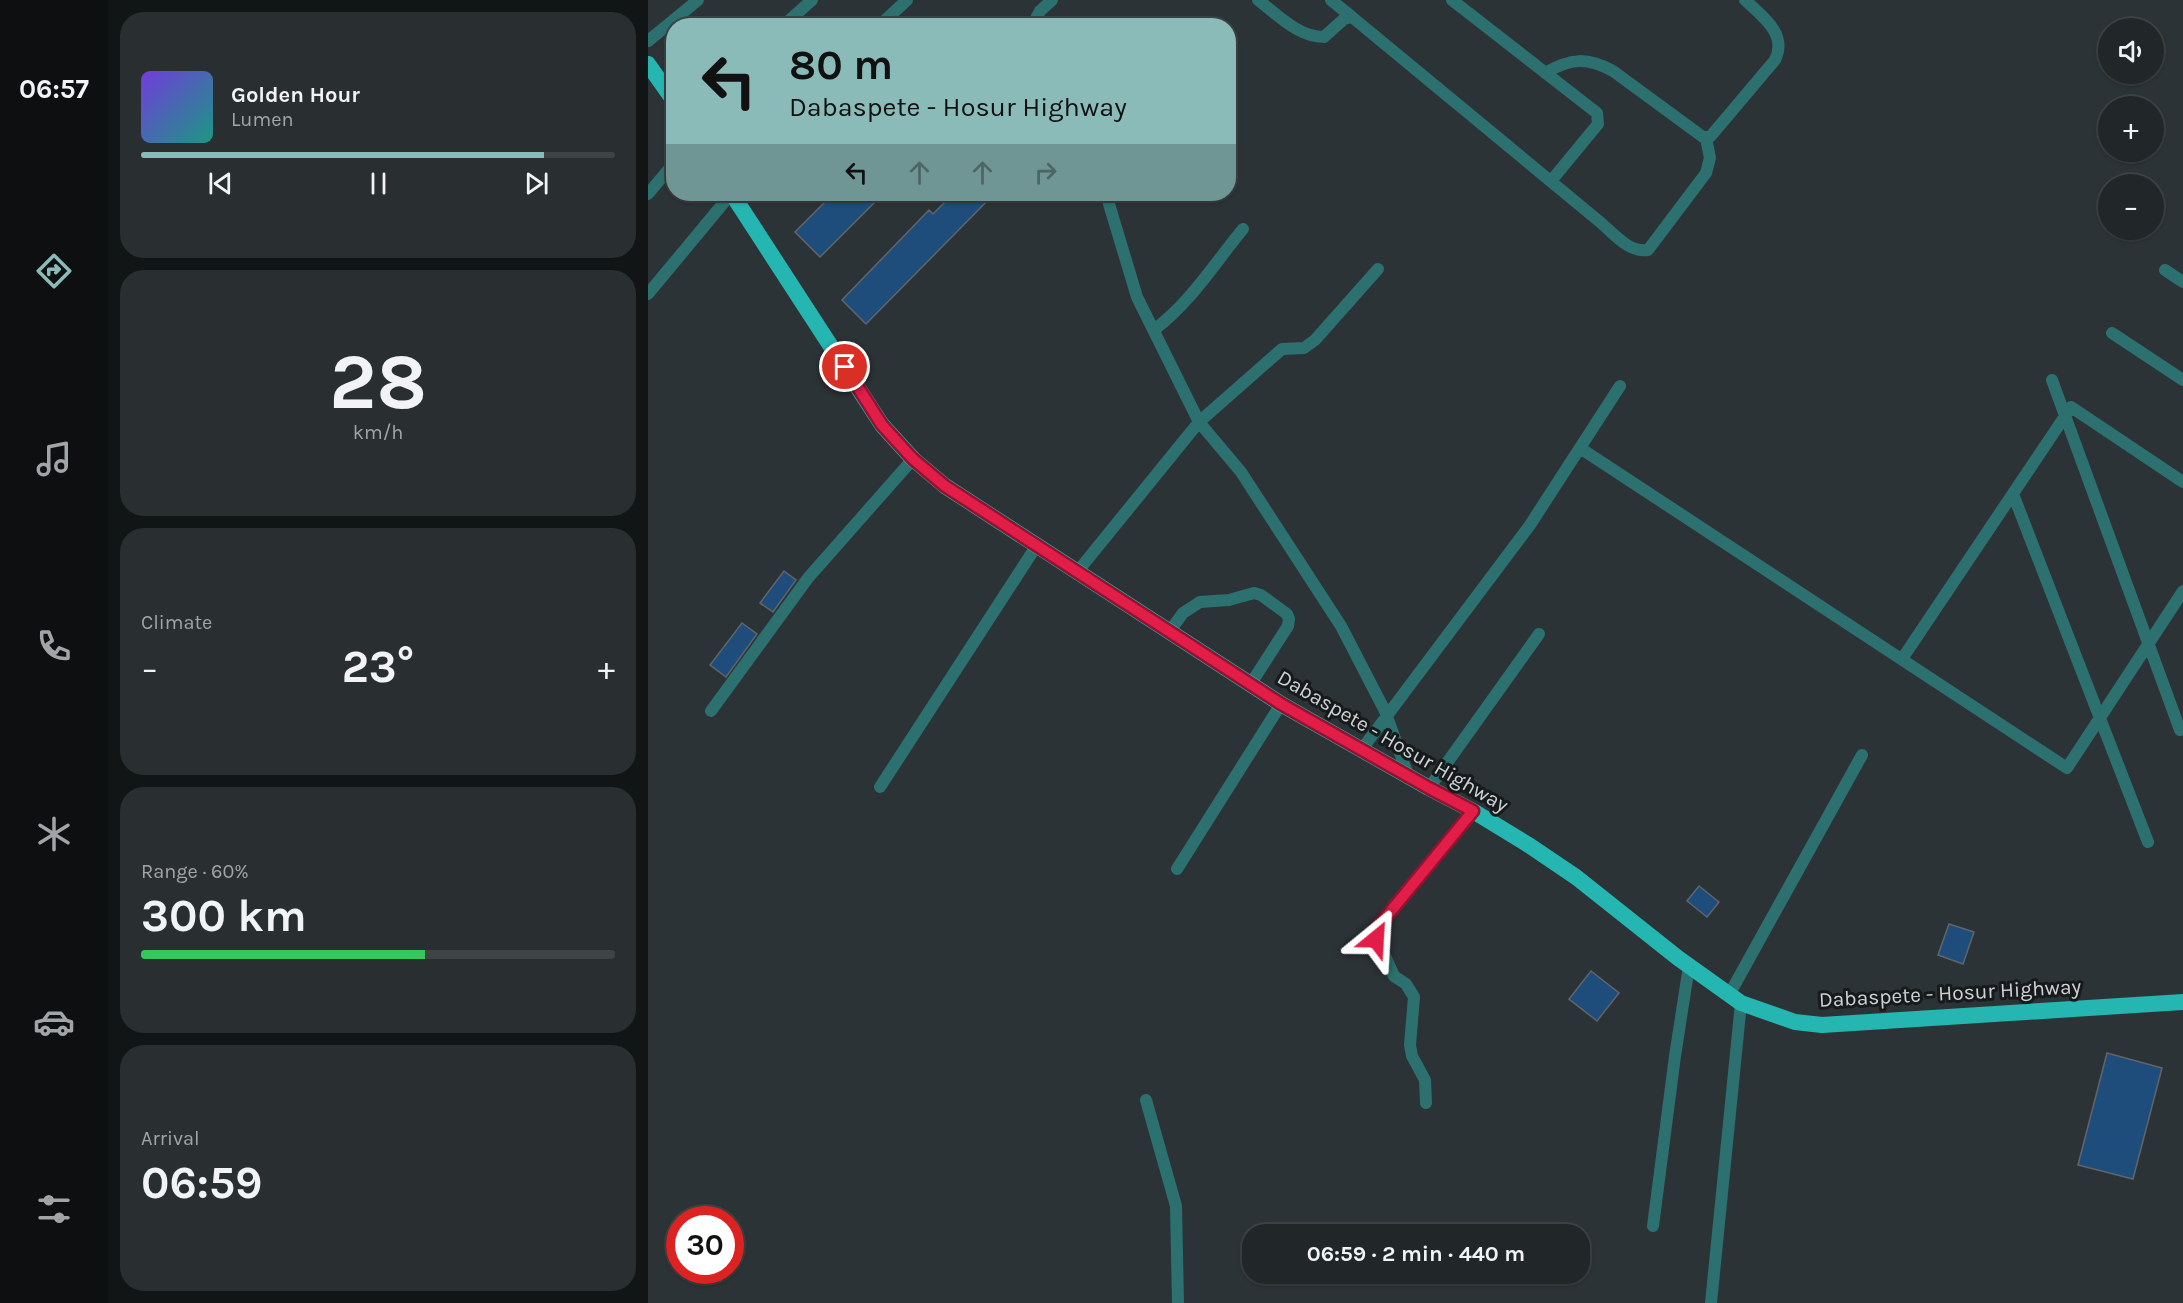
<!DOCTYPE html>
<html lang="en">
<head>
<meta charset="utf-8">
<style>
	body { margin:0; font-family:Karla,sans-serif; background:#292e30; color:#f1f3f6; height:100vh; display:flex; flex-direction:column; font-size:22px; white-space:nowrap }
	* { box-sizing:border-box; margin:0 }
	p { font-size:20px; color:#a2a5a8 }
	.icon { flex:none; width:33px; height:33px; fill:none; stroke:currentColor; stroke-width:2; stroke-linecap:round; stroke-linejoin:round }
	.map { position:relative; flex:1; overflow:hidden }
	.details { display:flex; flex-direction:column; gap:12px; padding:12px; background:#121516; width:540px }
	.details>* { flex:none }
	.hud { position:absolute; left:18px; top:18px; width:570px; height:183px; border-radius:24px; box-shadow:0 2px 4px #0004,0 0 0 2px #3e4345; background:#8bbbb9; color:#111; overflow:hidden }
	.buttons { position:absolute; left:1450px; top:18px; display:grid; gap:12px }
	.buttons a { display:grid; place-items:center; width:66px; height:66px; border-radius:50%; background:#212628; box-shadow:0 2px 4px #0004,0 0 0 2px #3e4345; font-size:30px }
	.speed { position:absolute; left:18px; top:1206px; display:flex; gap:12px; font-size:30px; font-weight:700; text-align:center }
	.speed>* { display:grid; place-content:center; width:78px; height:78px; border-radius:50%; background:#212628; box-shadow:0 2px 4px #0004,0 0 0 2px #3e4345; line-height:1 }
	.speed .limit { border:9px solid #d22; background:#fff; color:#111 }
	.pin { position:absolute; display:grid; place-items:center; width:51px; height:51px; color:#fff; margin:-26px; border:3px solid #fff; border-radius:50%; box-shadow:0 2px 6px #0007 }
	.me { position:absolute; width:66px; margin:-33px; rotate:27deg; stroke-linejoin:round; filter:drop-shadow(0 0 4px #0008) }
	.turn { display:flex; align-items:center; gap:21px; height:126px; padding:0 24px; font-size:27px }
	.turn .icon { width:78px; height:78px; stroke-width:2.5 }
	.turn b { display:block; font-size:42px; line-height:51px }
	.lanes { display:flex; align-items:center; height:57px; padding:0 24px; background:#0003; justify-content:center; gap:30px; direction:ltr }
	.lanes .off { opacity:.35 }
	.big { font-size:45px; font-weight:700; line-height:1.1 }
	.details .card { flex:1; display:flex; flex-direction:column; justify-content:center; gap:9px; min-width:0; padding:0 21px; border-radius:24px; background:#292e30 }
	.details .dial { align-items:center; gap:0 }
	.dial b { font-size:78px; line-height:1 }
	.song { display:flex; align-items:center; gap:18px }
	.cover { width:72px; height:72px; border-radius:9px; background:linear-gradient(135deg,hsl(260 70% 55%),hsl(170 70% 35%)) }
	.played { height:6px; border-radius:3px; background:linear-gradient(90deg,#8bbbb9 85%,#3e4345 85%) }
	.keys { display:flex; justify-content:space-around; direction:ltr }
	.heat { display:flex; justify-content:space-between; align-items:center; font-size:33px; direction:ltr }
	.charge { height:9px; border-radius:4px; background:linear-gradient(90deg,#34c759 60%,#3e4345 0) }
	.trip { position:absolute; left:594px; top:1224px; width:348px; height:60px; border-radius:24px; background:#212628; box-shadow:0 2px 4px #0004,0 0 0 2px #3e4345; font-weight:700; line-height:60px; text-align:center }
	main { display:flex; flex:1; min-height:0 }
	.menu { display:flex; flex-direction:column; width:108px; justify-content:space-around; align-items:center; background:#0d0f10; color:#a2a5a8 }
	.menu .icon { width:42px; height:42px }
	.menu .on { color:#8bbbb9 }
	.menu b { font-size:27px; color:#f1f3f6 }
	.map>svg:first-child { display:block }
	.building { fill:#1e4c7b; stroke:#60656b; stroke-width:1.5 }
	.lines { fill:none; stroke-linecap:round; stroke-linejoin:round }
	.minor { stroke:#2c716f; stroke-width:12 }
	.trunk { stroke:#25b6b2; stroke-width:16 }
	.route-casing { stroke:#92132f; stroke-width:15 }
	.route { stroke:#e11d48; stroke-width:10 }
	.labels { text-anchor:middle; stroke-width:6; stroke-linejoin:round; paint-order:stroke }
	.street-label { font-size:21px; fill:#ced2d4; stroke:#171a1b }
</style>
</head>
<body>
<main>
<nav class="menu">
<b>06:57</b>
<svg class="icon on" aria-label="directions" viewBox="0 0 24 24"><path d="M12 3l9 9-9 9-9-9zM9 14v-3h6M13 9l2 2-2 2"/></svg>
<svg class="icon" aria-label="music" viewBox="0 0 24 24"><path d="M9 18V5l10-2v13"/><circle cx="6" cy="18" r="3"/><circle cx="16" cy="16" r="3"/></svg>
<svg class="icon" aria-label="phone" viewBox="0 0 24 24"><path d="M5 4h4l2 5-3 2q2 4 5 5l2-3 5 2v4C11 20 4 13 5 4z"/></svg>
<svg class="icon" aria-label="climate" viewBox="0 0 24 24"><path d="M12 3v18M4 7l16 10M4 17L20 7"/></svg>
<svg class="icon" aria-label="car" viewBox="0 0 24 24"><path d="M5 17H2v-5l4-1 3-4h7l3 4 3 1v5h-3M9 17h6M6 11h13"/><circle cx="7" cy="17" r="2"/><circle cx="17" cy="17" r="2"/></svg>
<svg class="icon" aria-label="filters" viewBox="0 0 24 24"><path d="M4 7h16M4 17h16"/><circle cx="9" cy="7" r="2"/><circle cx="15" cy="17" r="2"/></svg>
</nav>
<section class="details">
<div class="card">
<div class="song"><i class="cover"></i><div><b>Golden Hour</b><p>Lumen</p></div></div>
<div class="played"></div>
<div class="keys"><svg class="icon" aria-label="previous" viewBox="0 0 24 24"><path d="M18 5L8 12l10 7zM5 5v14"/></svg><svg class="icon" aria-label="pause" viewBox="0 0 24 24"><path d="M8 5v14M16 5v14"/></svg><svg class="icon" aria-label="next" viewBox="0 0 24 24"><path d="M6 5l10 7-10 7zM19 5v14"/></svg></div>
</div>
<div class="card dial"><b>28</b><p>km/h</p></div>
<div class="card"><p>Climate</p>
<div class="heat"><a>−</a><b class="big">23°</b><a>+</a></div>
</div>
<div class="card"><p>Range · 60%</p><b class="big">300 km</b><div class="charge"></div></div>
<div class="card"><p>Arrival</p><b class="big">06:59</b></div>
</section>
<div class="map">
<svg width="1535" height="1303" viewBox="0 0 1535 1303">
	<rect width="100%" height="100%" fill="#2c3336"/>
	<!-- building -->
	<path class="building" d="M185 194H235L172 257 147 232Z
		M305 194H346L218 324 194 300 281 210 285 214Z
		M136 571 148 580 125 612 112 603Z
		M94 623 109 634 78 677 62 665Z
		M1051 886 1071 902 1059 917 1039 901Z
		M1301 924 1326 932 1315 964 1290 955Z
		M943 971 971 993 949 1021 921 999Z
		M1459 1053 1514 1068 1485 1179 1430 1165Z"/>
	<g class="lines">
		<!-- minor -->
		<path class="minor" d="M610 0C630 15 650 37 676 37L696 19 704 17 952 222C966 234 981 253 1000 250L1058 173 1062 158 1058 138
			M683 0 704 17
			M804 0 949 113 950 124 903 181
			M135 26 164 0
			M231 26 259 0
			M384 26 392 11 404 0
			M0 41 50 0
			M897 73C923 58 939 57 965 71L1055 137H1062L1127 60C1140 34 1114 16 1097 0
			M0 194 26 163
			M458 194 489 297 551 422 593 472 693 626 737 711 760 775
			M1517 270 1535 282
			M0 294 83 194
			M506 330C543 302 566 264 595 229
			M1464 333 1535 380
			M1404 380 1532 730
			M932 448 1419 768 1535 591
			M1365 494 1500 842
			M430 571 551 422 634 349 656 348 667 340 730 269
			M522 631 535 613 552 602 581 600 606 593 613 595 639 614 641 619 640 626 602 685
			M1254 659 1423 407 1535 482
			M63 711 160 578 265 459
			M714 749 882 525 972 386
			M232 787 389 545
			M781 788 891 634
			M529 869 633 704
			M1081 995 1214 755
			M498 1100 528 1206 530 1303
			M778 1103 777 1080 764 1056 762 1045 766 997 758 984 746 976 727 934 729 928 825 811
			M1005 1226 1027 1056 1041 966
			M1063 1303 1093 1003"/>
		<!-- trunk -->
		<path class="trunk" d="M0 64 26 101
			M84 194 234 425 265 459 297 486 633 704 781 788 825 811 879 844 928 877 1030 958 1093 1003 1147 1022 1174 1025 1535 1002"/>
	</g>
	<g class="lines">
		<defs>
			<path id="route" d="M197 367 234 425 265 459 297 486 633 704 781 788 825 811 729 928 728 939"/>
		</defs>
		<!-- route casing -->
		<use href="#route" class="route-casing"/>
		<!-- route -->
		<use href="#route" class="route"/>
	</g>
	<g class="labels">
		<!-- street labels -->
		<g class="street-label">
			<text transform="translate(745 741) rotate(30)" y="7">Dabaspete - Hosur Highway</text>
			<text transform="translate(1302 993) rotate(-3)" y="7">Dabaspete - Hosur Highway</text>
		</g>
	</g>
</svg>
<div class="buttons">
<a><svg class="icon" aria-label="sound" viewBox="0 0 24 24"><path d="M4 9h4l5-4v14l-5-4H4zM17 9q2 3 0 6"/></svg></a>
<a>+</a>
<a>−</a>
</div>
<div class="speed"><div class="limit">30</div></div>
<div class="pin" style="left:197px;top:367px;background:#d93025"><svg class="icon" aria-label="arrive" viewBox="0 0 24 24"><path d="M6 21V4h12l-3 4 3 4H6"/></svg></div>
<svg class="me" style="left:728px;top:939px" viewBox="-20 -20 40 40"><path d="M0-17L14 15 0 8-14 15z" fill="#e11d48" stroke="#fff" stroke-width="4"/></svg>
<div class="trip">06:59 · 2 min · 440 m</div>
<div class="hud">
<div class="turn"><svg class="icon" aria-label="left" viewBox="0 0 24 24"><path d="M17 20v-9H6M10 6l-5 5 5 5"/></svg><div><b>80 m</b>Dabaspete - Hosur Highway</div></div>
<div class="lanes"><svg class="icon" aria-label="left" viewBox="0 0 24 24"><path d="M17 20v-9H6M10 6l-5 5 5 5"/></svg><svg class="icon off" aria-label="ahead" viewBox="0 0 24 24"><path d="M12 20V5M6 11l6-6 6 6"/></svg><svg class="icon off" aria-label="ahead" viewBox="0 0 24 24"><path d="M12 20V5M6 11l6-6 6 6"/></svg><svg class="icon off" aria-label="right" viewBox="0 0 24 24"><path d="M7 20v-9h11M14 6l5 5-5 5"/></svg></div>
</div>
</div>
</main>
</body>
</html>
